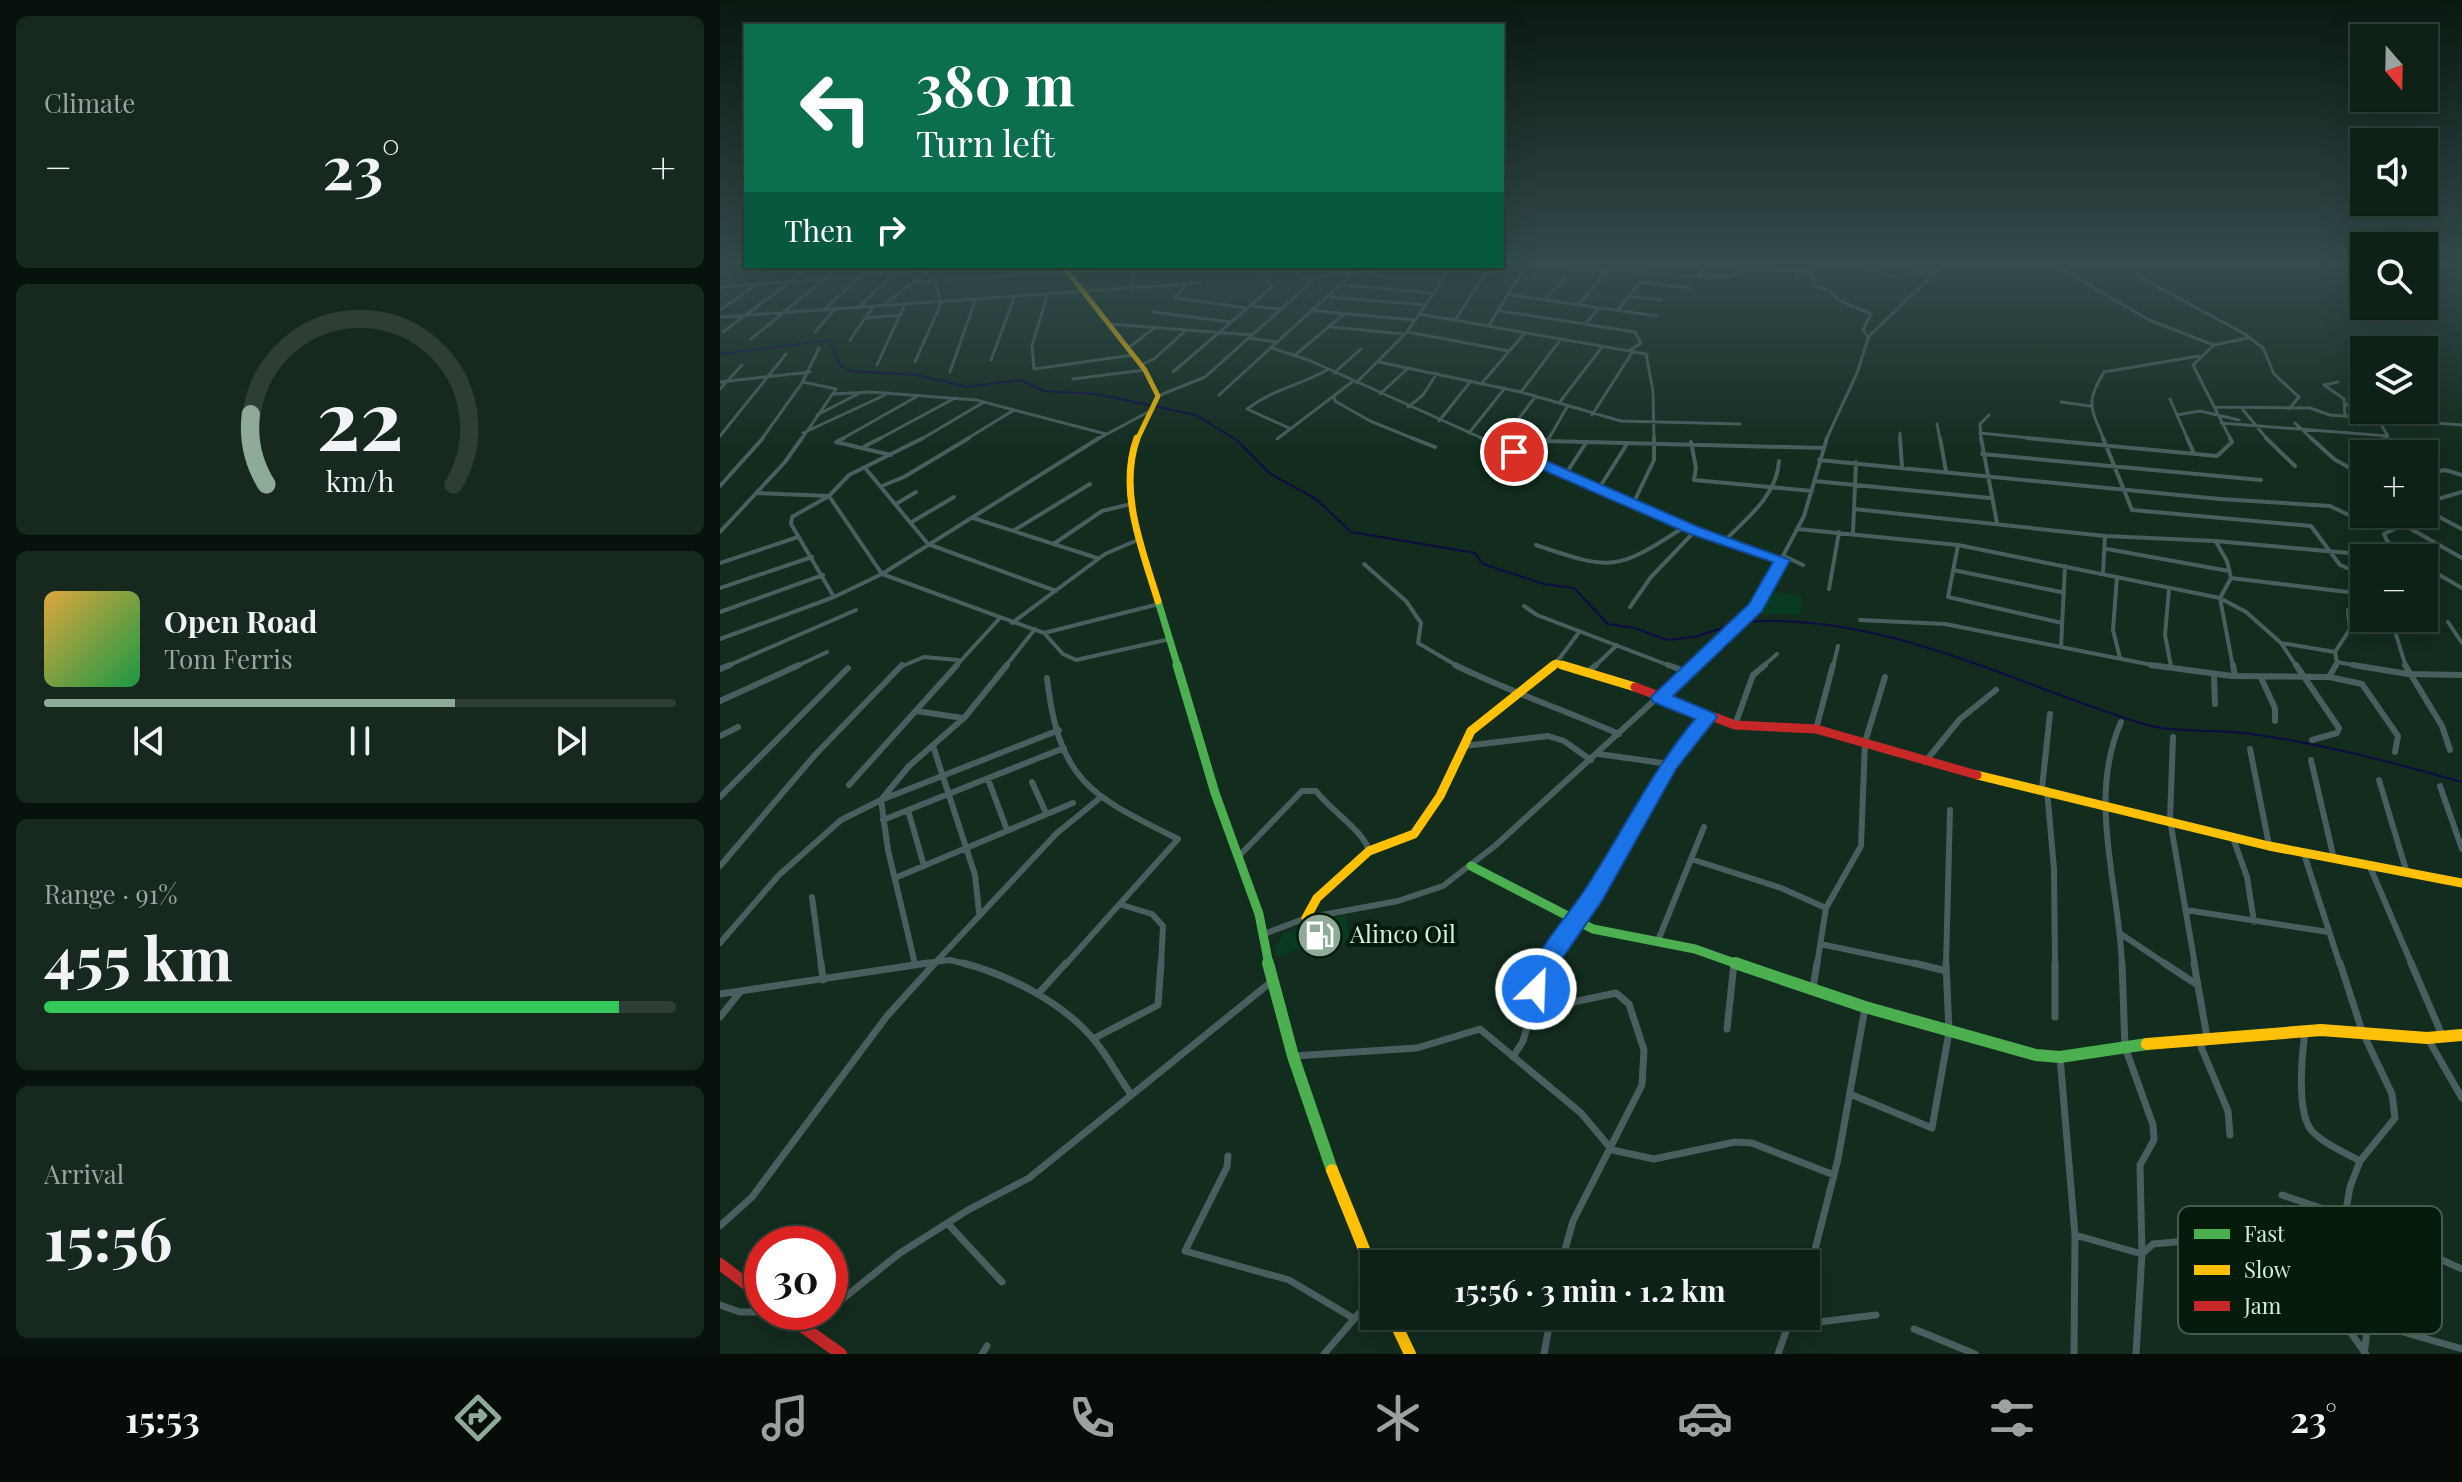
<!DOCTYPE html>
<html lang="en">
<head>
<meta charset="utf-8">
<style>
	body { margin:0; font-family:"Playfair Display",serif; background:#17291f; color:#f1f3f6; height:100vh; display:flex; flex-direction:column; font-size:30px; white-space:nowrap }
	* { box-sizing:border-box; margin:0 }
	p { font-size:26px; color:#9ba3a1 }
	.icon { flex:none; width:44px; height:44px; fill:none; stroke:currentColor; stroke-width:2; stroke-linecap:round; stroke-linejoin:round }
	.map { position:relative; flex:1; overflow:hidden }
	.panel { display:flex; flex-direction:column; gap:16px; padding:16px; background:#08120c; width:720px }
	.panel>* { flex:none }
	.guide { position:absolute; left:24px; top:24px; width:760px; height:244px; border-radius:0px; box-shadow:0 8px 32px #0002,0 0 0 2px #2e3e35; background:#0b6e4f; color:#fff; overflow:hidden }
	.needle { width:52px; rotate:160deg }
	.buttons { position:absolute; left:1630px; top:24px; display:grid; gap:16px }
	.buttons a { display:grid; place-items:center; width:88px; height:88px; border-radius:0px; background:#0e2116; box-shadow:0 8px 32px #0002,0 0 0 2px #2e3e35; font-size:40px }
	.speed { position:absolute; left:24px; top:1226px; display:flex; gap:16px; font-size:40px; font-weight:700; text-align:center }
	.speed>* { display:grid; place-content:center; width:104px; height:104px; border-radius:50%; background:#0e2116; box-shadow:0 8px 32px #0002,0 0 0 2px #2e3e35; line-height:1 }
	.speed .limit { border:12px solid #d22; background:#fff; color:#111 }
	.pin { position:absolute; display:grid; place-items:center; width:68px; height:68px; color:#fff; margin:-34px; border:4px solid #fff; border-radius:50%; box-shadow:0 2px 8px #0007 }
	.me { position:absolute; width:88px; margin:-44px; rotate:24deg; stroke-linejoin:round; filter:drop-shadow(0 0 6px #0008) }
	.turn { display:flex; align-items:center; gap:28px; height:168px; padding:0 40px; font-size:36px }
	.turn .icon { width:104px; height:104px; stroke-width:2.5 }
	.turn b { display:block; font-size:56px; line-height:68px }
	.then { display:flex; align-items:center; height:76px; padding:0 40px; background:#0003; gap:16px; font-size:30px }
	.big { font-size:60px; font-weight:700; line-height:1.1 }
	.panel .card { flex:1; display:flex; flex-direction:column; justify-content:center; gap:12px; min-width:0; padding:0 28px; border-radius:12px; background:#17291f }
	.panel .dial { align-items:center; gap:0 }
	.dial svg { height:208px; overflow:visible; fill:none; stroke:#2e3e35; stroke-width:7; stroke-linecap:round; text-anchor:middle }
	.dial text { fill:#f1f3f6; stroke:none }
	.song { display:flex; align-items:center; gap:24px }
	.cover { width:96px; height:96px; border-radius:12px; background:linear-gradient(135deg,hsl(40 70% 55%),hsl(140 70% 35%)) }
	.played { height:8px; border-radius:4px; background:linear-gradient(90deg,#8eab98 65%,#2e3e35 65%) }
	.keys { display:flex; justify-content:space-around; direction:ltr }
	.heat { display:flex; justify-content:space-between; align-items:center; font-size:44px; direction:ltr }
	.charge { height:12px; border-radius:6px; background:linear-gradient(90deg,#34c759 91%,#2e3e35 0) }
	.trip { position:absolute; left:640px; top:1250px; width:460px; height:80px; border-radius:0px; background:#0e2116; box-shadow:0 8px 32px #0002,0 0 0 2px #2e3e35; font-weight:700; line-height:80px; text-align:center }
	.menu { display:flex; height:128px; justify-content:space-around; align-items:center; background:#060d09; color:#9ba3a1 }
	.menu .icon { width:56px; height:56px }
	.menu .on { color:#8eab98 }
	.menu b { font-size:36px; color:#f1f3f6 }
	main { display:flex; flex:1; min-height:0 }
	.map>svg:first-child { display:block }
	.built { fill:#083b20 }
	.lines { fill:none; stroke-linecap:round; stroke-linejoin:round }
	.stream { stroke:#0e0c45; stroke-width:2 }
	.street-far3 { stroke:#495e5f; stroke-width:3 }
	.street-far2 { stroke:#495e5f; stroke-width:4 }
	.street-far1 { stroke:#495e5f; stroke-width:6 }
	.street { stroke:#495e5f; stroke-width:7 }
	.fast-far2 { stroke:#4caf50; stroke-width:7 }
	.fast-far1 { stroke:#4caf50; stroke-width:9 }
	.fast { stroke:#4caf50; stroke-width:12 }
	.slow-far3 { stroke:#ffc107; stroke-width:5 }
	.slow-far2 { stroke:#ffc107; stroke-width:7 }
	.slow-far1 { stroke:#ffc107; stroke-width:9 }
	.slow { stroke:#ffc107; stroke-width:12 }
	.jam-far1 { stroke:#c62828; stroke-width:9 }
	.jam { stroke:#c62828; stroke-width:12 }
	.route { fill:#1a73e8; stroke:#114b97; stroke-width:2 }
	.labels { text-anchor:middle; stroke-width:8; stroke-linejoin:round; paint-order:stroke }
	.near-poi-label { font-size:24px; fill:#d1efda; stroke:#041b0c; text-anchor:start }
	.key { fill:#041b0c; stroke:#425b4a; stroke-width:2 }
	.key-label { font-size:22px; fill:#d1efda }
</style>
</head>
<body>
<main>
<section class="panel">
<div class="card"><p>Climate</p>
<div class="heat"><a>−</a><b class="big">23°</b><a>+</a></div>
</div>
<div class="card dial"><svg viewBox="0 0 100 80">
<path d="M14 69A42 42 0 1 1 86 69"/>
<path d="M14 69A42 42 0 0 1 8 42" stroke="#8eab98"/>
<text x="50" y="56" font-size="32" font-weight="700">22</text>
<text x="50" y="72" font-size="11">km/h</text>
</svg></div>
<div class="card">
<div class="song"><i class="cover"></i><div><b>Open Road</b><p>Tom Ferris</p></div></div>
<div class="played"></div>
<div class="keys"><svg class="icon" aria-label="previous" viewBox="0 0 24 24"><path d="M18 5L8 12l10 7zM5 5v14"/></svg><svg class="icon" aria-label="pause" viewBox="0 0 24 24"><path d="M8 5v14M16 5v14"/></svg><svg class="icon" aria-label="next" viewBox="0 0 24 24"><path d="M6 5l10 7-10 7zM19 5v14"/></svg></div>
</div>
<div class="card"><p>Range · 91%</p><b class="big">455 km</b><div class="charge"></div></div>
<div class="card"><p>Arrival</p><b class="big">15:56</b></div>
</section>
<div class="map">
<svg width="1742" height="1354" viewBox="0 0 1742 1354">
	<rect width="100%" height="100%" fill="#122c1e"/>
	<!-- built -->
	<path class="built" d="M1049 592 1081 595V614H1034Z
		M626 914 629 940 591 956 577 949 556 957 555 949 563 933Z"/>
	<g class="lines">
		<!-- stream -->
		<path class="stream" d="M0 354 110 340 120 365 130 371 197 375 248 387 300 380 324 391 376 394 476 415 518 441 549 473 596 499 631 532 755 553 763 564 824 584 854 588 888 624 915 628 947 640 974 637 1015 624
			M1022 622C1161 611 1292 683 1420 723 1451 733 1490 729 1523 733 1596 742 1671 762 1742 782"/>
		<!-- street-far3 -->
		<path class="street-far3" d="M794 265 989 277 1012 276 1027 270 1084 271 1115 265
			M1135 265 1171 276 1216 271
			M1335 265 1429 320 1494 345 1473 365 1511 440
			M571 266 583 279 683 266
			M639 266 656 276 722 280
			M210 269 288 266
			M1414 274 1525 334 1543 348 1554 374 1579 397 1569 409
			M979 275 988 265
			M1076 278 1089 270 1096 287 1110 290 1118 300 1151 314 1143 330 1148 337
			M196 282 433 266
			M622 285 712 293
			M464 286 455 298 527 308
			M0 287 207 271
			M412 290 413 269
			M790 295 937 316
			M327 296 312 346 314 369 413 355
			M911 296 941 300
			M611 297 705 305
			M825 299 853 270
			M165 304 207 272
			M859 304 892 265
			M532 306 560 309
			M139 307 172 275
			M105 309 151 266
			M0 310 37 284
			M898 310 920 282 970 288
			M595 311 696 320
			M781 311 915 332 921 343 910 350
			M433 312 511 322
			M700 314 926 354 933 391 934 440
			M0 317 481 283
			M146 318 181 315
			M735 320 765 274 804 269
			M867 322 879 308
			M389 324 532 335
			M769 325 804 269
			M611 327 684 334
			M3 332 91 266
			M95 332 115 309
			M688 332 789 351
			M529 338 558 342
			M31 339 120 266
			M130 340 152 308
			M1494 345 1528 338
			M408 348 433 329
			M552 348 591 361 766 440
			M575 355 624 314
			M271 360 294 298
			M195 362 221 303 215 281
			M659 362 801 392 901 421 1020 424
			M157 365 184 306
			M421 365 434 359 464 332
			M230 372 255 301
			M453 372 552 287 540 266
			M614 373 641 349
			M353 379 425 370
			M0 382 90 372
			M1618 382 1604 385 1624 399 1625 416
			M636 383 687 332 732 266
			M762 383 804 334
			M0 389 22 365
			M801 392 841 339
			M113 394 151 392 256 400 386 434
			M660 394 687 369
			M499 395 633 273
			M1639 395 1644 402
			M438 396 485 377 597 277
			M614 396 615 401 650 421 697 440
			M1450 399 1457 415
			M1341 402 1370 406
			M839 403 882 347
			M1626 404 1646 416
			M688 407 703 395 717 373
			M1495 407 1590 408 1610 415 1742 425
			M1523 410 1548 440
			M97 415 138 394
			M872 415 913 351
			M719 421 751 381
			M1501 423 1668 436 1652 410
			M1575 423 1593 440
			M1217 424 1220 440
			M571 429 527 409C553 389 579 386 607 370
			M83 433 165 395
			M749 433 785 388
			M1180 433V440
			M1260 433 1328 440
			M0 436 66 354
			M1664 437 1668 440
			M557 439 632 382
			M41 440 82 383 99 348
			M81 440 116 389 83 382
			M120 440 196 397
			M157 440 235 398
			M200 440 264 402
			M245 440 294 410
			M376 440 428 412
			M782 440 816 396
			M828 440 847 407
			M1106 440 1137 373 1149 336 1223 265
			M1261 440 1260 424 1269 415
			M1384 440C1371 408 1365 403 1384 372L1479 356
			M1468 440 1457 415 1480 411 1519 420"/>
		<!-- street-far2 -->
		<path class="street-far2" d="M124 438 116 442 171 455
			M692 438 715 447
			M761 438 975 531 1062 560
			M1180 438 1182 467
			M1220 438 1226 471
			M1261 438 1277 523
			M1307 438 1497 456 1512 442 1510 438
			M1383 438 1412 510 1591 526 1620 565 1644 575
			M1467 438 1474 453
			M1546 438 1575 466
			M1591 438 1614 459 1644 476
			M1665 438 1686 453
			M827 441 1103 448
			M971 442 976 468 974 480 1092 491
			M778 445 784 438
			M145 446 161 438
			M1262 454 1541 480
			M810 458 829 438
			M1099 460 1500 499 1610 506 1631 516
			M146 469 208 544 336 591
			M1704 474 1725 470 1742 475
			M845 475 866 443
			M1094 481 1270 498
			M0 486 43 438
			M162 486 184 477 249 438
			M878 490 907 444
			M36 493 109 496 162 574 324 633 343 654 356 660 450 639
			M1704 503 1742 492
			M176 504 196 492
			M913 504 934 460V438
			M1134 509 1385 536 1495 541 1651 555 1682 554
			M1704 509 1742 529
			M1673 514 1670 517 1742 558
			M253 518 377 558
			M190 523 234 497
			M1680 526 1664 534 1667 541 1689 558
			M1078 529 1238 545
			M293 531 370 484
			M0 532 65 462 82 438
			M1133 533 1136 462
			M1003 542C1026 519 1057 496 1059 461
			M1496 542 1507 561 1511 578 1500 598 1513 667
			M335 543 382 511 411 504
			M816 545C892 571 897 571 964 527
			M1387 549 1509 571
			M1064 556 1083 565
			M0 563 78 537
			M644 564 686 601 701 623 698 643 739 667
			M1704 566 1742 588
			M1233 570 1341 592
			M1383 573 1385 536
			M1397 577 1393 630 1400 658
			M1511 578 1627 592
			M0 588 92 557
			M1109 589 1119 532
			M1449 589 1445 635 1451 666
			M114 597 71 524 72 517 109 496 129 475 203 438
			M804 606 817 615 953 667
			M910 607 931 577 975 531
			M0 612 103 575
			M1671 618 1686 667
			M1140 620 1225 624 1442 667
			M1728 622 1742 643
			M292 623 385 554 420 539
			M1342 623 1228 597 1238 545 1500 598 1526 612 1561 643
			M324 633 439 604
			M0 639 114 597 162 574 379 438
			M1341 647 1345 566
			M1615 652 1630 629 1628 610
			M836 663 860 631
			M5 667 136 610
			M75 667 107 652
			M180 667 204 657 238 660
			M235 667 279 619
			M285 667 315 629
			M874 667 897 645
			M971 667 1036 607 1084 516 1107 438
			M1042 667 1057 654
			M1113 667 1118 646
			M1577 667 1561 643 1615 652 1617 662
			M1614 667 1617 662 1645 667"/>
		<!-- street-far1 -->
		<path class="street-far1" d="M735 665C788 691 844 710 899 734
			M948 665 967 672
			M1431 665 1512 676 1609 677 1616 665
			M1513 665 1515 676
			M1576 665 1619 728 1617 733 1592 740
			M1633 665 1688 674 1742 675
			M1685 665 1722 726 1730 750
			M0 669 10 665
			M869 671 876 665
			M1494 675 1495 704
			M1609 677 1642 684 1678 736 1675 752
			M327 678C339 783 372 796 458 839L345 965
			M1542 680 1555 708V721
			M0 701 79 665
			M196 711 243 718
			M1401 722C1367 799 1399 884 1402 965
			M1015 725 1033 675 1045 665
			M1096 729 1113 665
			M0 736 18 727
			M1453 737 1450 820 1475 965
			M213 746 255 875 259 912
			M744 746 828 736 844 741 871 760
			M1530 749 1549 845
			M879 754 949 764
			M1591 760 1614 859
			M1205 762 1240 719 1276 690
			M268 779 287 830
			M1659 780 1687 873
			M312 782 326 813
			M129 785 237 665
			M1720 786 1742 849
			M1322 788 1330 714
			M1327 790 1334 869 1335 965
			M0 797 128 668
			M188 810 204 866
			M163 820 344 748
			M1513 838 1527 877 1534 922
			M1584 854 1620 965
			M519 856 582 791H596C611 811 644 831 649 851
			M971 859 1061 888 1106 908
			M0 866 95 755 182 665
			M1650 867 1692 965
			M175 878 353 803
			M92 897 101 965
			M402 905 432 914 443 926 441 965
			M1466 910 1608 932
			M544 934 586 918 678 901 723 886 776 845 973 665
			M1401 934 1447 965
			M0 943 59 875 121 820 161 800 339 730
			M937 943 984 827
			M1100 944 1201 965
			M195 964 168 850 161 800 189 766 245 717 287 665
			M192 965 230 960 250 965
			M213 965 337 833 380 798
			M824 965 875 893 949 764 988 717
			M1014 965V961
			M1097 965 1106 908 1141 846 1145 742 1165 677
			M1226 965 1230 810"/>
		<!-- street -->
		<path class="street" d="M101 963 103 980
			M243 963C289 975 344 1003 375 1041 388 1057 398 1076 410 1093
			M1194 963 1226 971
			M1335 963V1017
			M1402 963 1405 1047 1433 1125 1434 1140 1420 1165 1422 1254 1416 1354
			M1444 963 1476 984
			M1474 963 1487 1037 1481 1047 1508 1111 1510 1135
			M1620 963 1642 1031 1672 1094 1675 1118 1640 1161 1630 1187 1625 1216
			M1691 963 1722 1035
			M1093 988 1097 963
			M0 994 208 963
			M318 994 346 963
			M811 1011 896 993 909 1004 924 1050 922 1085 853 1221 841 1264
			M0 1017 20 992
			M1007 1029 1014 963
			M1585 1032C1582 1055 1576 1113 1592 1131 1604 1144 1624 1152 1640 1161
			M373 1039 438 1005 441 963
			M1708 1039 1742 1098
			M573 1056 697 1048 760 1029 861 1113 892 1150 934 1159 1015 1142 1032 1143 1114 1175
			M793 1057 803 1041 826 963
			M1340 1057 1355 1235 1354 1354
			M1130 1094 1212 1128 1229 1032 1226 963
			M508 1156 507 1167 465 1251 569 1280 633 1318
			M1562 1195 1625 1216 1742 1269
			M228 1224 282 1282
			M0 1226 32 1197 167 1016 215 963
			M1355 1235 1422 1254 1433 1244 1568 1232 1612 1307 1646 1354
			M1086 1285 1118 1159 1145 1008
			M0 1305 20 1312H42
			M110 1309 180 1253 248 1210 309 1178 551 982
			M1071 1318 1099 1322 1156 1315
			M87 1329 106 1312
			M1194 1329 1255 1354
			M1645 1347 1648 1322 1742 1349
			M262 1354 267 1346
			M604 1354 654 1296
			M824 1354 831 1316
			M1058 1354 1071 1317"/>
		<!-- fast-far2 -->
		<path class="fast-far2" d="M438 601 458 667"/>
		<!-- fast-far1 -->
		<path class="fast-far1" d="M457 665 495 793 539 914 549 965
			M751 866 873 929 975 949 1020 965"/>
		<!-- fast -->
		<path class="fast" d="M548 963 573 1056 612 1170
			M1015 963 1145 1007 1316 1055 1340 1057 1427 1044"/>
		<!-- slow-far3 -->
		<path class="slow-far3" d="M343 266 425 370 438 396 417 440"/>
		<!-- slow-far2 -->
		<path class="slow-far2" d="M417 438C398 491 422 549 438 601
			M831 667 836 663 848 667"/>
		<!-- slow-far1 -->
		<path class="slow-far1" d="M842 665 915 687
			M1257 775 1549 846 1742 883
			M586 918 597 898 649 851 694 834 720 796 751 731 834 665"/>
		<!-- slow -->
		<path class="slow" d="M1427 1044 1601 1030 1707 1038 1742 1035
			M612 1170 654 1274
			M672 1316 690 1354"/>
		<!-- jam-far1 -->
		<path class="jam-far1" d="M915 687 1015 725 1096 729 1257 775"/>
		<!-- jam -->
		<path class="jam" d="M0 1264 42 1296
			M62 1312 121 1354"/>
	</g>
	<!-- sky -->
	<linearGradient id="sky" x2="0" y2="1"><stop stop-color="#0a1810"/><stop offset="0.58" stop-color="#334b4c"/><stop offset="1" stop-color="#334b4c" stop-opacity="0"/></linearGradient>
	<rect width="1742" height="455" fill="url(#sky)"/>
	<!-- route -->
	<path class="route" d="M789 449H799L981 528 1070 560 1042 611 953 696 994 713 997 717 956 769 883 899 833 972 825 997 816 1000 808 997 804 989C815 948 846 920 868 885 904 829 932 771 975 719L933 702 931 697 1029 604 1053 562 970 534 789 455Z"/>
	<!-- icons -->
	<defs>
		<symbol id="fuel-disc" viewBox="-11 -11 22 22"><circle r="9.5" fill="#8eab98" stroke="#041b0c"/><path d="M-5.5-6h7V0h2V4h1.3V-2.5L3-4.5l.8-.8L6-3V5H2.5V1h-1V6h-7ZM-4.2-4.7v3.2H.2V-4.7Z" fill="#fff"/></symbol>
	</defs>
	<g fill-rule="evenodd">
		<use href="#fuel-disc" x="574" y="910" width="51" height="51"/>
	</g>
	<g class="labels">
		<!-- near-poi labels -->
		<g class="near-poi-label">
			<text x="630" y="943">Alinco Oil</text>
		</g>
	</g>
	<!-- legend -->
	<rect x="1458" y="1206" width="264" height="128" rx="12" class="key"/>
	<rect x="1474" y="1229" width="36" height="10" fill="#4caf50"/>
	<rect x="1474" y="1265" width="36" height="10" fill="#ffc107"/>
	<rect x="1474" y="1301" width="36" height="10" fill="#c62828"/>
	<g class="key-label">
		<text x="1524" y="1242">Fast</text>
		<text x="1524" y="1278">Slow</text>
		<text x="1524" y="1314">Jam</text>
	</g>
</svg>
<div class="buttons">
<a><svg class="needle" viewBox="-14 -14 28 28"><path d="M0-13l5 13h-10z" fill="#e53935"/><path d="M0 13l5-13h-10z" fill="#9ba3a1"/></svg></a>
<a><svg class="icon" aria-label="sound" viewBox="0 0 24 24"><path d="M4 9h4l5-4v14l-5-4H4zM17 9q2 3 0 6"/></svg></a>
<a><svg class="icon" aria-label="search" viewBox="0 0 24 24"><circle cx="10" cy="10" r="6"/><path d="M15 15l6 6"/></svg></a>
<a><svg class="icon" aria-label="layers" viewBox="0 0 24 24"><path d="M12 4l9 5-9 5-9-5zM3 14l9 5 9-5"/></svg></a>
<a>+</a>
<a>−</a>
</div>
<div class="speed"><div class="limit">30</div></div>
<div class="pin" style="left:794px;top:452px;background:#d93025"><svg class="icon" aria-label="arrive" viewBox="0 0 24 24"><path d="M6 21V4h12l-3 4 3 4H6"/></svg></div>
<svg class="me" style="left:816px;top:989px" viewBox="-20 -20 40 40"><circle r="17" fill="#1a73e8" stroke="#fff" stroke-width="3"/><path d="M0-11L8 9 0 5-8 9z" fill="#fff"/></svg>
<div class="trip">15:56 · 3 min · 1.2 km</div>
<div class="guide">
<div class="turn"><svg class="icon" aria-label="left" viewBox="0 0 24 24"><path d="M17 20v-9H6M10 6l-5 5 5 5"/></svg><div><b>380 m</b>Turn left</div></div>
<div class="then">Then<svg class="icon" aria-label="right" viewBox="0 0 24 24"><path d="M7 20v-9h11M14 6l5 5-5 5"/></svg></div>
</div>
</div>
</main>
<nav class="menu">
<b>15:53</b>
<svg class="icon on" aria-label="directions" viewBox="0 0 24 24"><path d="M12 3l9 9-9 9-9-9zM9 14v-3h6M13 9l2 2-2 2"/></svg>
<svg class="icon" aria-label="music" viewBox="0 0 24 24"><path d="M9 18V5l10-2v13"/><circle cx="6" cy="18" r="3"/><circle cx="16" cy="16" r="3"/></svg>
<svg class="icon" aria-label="phone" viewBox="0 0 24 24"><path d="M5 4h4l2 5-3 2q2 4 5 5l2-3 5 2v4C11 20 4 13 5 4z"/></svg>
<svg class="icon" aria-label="climate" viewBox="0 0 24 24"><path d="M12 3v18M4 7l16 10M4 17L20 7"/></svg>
<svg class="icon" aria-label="car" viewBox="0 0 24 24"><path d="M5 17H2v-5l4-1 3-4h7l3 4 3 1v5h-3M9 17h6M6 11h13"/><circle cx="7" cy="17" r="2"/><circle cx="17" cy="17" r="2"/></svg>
<svg class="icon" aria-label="filters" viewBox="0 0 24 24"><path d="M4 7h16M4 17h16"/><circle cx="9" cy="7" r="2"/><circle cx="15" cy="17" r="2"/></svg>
<b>23°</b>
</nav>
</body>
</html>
